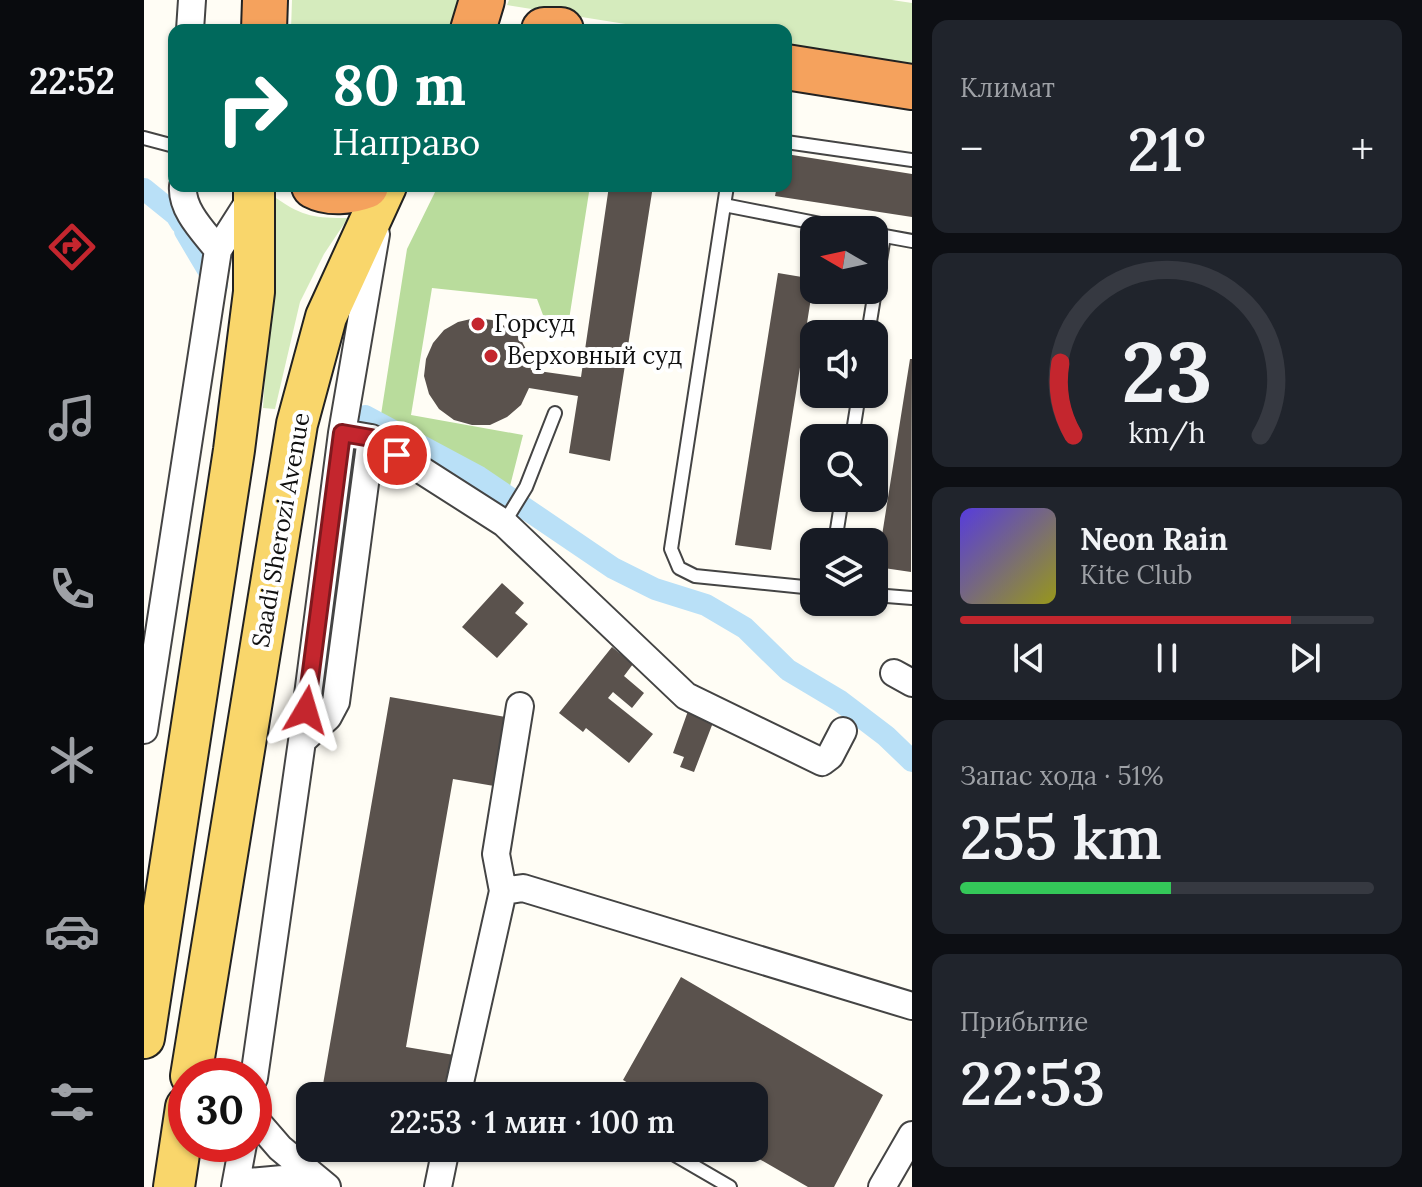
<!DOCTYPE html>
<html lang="ru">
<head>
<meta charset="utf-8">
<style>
	body { margin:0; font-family:Lora,serif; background:#20242c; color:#f1f3f6; height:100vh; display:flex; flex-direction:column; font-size:30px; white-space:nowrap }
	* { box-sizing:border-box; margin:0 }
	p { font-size:26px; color:#9ea1a6 }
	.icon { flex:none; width:44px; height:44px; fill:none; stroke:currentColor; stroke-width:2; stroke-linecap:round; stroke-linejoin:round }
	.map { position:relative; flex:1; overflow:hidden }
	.panel { display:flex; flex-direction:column; gap:20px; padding:20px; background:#0d0f14; width:510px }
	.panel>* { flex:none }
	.guide { position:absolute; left:24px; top:24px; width:624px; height:168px; border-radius:16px; box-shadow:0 2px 6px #0004; background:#00695c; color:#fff; overflow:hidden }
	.needle { width:52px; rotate:279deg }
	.buttons { position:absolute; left:656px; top:216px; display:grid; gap:16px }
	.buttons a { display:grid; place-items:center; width:88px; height:88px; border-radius:16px; background:#171b24; box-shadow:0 2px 6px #0004; font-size:40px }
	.speed { position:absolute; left:24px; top:1058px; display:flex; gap:16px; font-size:40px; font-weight:700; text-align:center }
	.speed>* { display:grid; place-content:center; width:104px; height:104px; border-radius:50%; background:#171b24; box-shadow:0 2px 6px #0004; line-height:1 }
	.speed .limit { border:12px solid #d22; background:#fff; color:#111 }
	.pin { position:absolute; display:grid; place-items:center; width:68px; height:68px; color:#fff; margin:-34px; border:4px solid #fff; border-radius:50%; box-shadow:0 2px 8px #0007 }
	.me { position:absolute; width:88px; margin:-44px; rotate:7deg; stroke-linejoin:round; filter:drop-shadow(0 0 6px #0008) }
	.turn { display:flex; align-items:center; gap:28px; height:168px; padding:0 32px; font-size:36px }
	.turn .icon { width:104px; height:104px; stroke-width:2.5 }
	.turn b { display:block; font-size:56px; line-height:68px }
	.big { font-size:60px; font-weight:600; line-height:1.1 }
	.panel .widget { flex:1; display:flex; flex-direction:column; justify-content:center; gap:12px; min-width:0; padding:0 28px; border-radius:16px; background:#20242c }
	.panel .dial { align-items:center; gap:0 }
	.dial svg { height:208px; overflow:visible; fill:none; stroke:#363941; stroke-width:7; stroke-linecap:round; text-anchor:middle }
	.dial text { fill:#f1f3f6; stroke:none }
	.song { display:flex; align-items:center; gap:24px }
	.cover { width:96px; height:96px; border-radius:12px; background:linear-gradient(135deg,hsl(250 70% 55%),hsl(60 70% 35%)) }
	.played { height:8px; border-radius:4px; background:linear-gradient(90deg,#c4262e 80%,#363941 80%) }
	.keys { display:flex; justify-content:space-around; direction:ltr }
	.heat { display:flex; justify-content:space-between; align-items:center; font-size:44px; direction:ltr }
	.charge { height:12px; border-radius:6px; background:linear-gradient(90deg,#34c759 51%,#363941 0) }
	.trip { position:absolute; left:152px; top:1082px; width:472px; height:80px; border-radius:16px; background:#171b24; box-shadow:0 2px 6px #0004; font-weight:600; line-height:80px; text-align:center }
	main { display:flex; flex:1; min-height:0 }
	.dock { display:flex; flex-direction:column; width:144px; justify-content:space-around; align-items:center; background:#090b0e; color:#9ea1a6 }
	.dock .icon { width:56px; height:56px }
	.dock .selected { color:#c4262e }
	.dock b { font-size:36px; color:#f1f3f6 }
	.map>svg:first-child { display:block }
	.green { fill:#d5ebbd }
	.forest { fill:#b9dc9c }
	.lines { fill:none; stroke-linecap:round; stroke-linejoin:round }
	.canal { stroke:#b9e0f7; stroke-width:22 }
	.building { fill:#5a524d }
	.lane-casing { stroke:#444; stroke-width:16 }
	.street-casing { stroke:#444; stroke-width:30 }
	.primary-casing { stroke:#222; stroke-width:44 }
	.highway-casing { stroke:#222; stroke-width:48 }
	.lane { stroke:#fff; stroke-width:12 }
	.street { stroke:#fff; stroke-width:26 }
	.primary { stroke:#f9d66b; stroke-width:40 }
	.highway { stroke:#f5a25d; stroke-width:44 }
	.route-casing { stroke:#7f191e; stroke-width:20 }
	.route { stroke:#c4262e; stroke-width:14 }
	.poi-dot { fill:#c4262e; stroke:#fff; stroke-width:3 }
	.labels { text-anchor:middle; stroke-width:8; stroke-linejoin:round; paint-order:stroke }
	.poi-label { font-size:24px; fill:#111; stroke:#fff; text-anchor:start }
	.street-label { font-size:24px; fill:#111; stroke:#fff }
</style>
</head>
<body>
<main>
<nav class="dock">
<b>22:52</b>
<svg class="icon selected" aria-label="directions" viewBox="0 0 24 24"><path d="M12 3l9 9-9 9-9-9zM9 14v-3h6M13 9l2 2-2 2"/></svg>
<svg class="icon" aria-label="music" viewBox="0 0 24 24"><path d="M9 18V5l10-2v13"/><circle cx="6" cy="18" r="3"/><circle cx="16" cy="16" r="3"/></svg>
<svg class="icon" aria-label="phone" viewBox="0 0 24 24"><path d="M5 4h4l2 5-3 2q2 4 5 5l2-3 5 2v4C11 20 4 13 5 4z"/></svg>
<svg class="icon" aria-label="climate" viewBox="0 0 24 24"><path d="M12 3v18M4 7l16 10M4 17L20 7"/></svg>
<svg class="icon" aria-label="car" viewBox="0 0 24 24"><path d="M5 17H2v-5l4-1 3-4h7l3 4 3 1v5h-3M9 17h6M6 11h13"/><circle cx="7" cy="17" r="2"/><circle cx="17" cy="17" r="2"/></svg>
<svg class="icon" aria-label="filters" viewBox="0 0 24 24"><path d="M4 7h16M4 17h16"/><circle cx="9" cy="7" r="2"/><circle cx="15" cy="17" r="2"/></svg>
</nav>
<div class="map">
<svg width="768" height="1187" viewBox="0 0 768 1187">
	<rect width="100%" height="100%" fill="#fffdf5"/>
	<!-- green -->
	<path class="green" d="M148 0H317L315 12 306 30H147Z
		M365 0H748L768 3V70L642 50V30H519L363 5Z
		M132 198C159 217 172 218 204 218L180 254 156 302 131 409 119 408Z"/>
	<!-- forest -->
	<path class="forest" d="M294 186H446L424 326 402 323 393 299 288 288 267 415 379 435 366 486 352 512 236 421 263 249Z"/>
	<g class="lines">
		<!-- canal -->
		<path class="canal" d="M0 189 32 215 37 223
			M41 231 73 285
			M221 416 335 477 469 568 511 589 562 605 601 628 644 670 696 701 742 736 768 761"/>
	</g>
	<!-- building -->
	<path class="building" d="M642 154 768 174V217L631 196 633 186H642Z
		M465 186H509L466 461 425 453 434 396 385 388 377 405 363 417 346 425H328L310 420 295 409 285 394 280 376 282 359 289 343 300 330 314 322 331 318 348 320 363 327 376 338 384 353 387 370 437 377Z
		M634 273 670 279 627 550 591 545Z
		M766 359H768L767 572 733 567Z
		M358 583 380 603 371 613 384 624 353 658 318 627Z
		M468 647 489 664 480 676 500 693 488 708 469 692 464 698 509 734 485 763 442 728 439 732 415 713Z
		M246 697 368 718 356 787 309 779 262 1047 310 1055 303 1096H177Z
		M544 711 570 720 550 772 536 767 540 757 529 753Z
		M537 977 739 1095 690 1187H664L596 1148H610V1096H506L479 1080Z"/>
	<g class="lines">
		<defs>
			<path id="lane" d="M0 138 30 146
				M642 142 768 160
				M583 186 527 549 535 568 551 576 670 588
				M580 205 707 230
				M730 234 768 241
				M724 334 740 236
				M708 438 715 394
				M360 523 382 487 411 413
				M691 542 698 498
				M730 595 768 598
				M519 1148 586 1187"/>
			<path id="street" d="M46 30 48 0
				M39 186C37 210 60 232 74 250
				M198 433 227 438 360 523 542 696 678 762 686 756 699 731
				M750 673 768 683
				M0 730 74 250 109 195
				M158 741 184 717 192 702 227 438
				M359 891 352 854 376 706
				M110 1078 158 741 198 433 232 234
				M313 1096 359 891 379 888 768 1006
				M110 1118 136 1148 183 1187
				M92 1183 139 1179 172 1180
				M91 1187 99 1144
				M294 1187 302 1148
				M738 1187 768 1135"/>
			<path id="primary" d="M0 1038 90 450 110 292V186
				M47 1076 153 424 182 317 242 186
				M30 1187 42 1107"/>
			<path id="highway" d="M120 30 121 0
				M329 30 338 0
				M400 30H417
				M642 67 768 87
				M170 186C185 194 206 192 222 186"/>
		</defs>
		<!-- lane casing -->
		<use href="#lane" class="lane-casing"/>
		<!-- street casing -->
		<use href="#street" class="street-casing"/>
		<!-- primary casing -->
		<use href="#primary" class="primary-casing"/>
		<!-- highway casing -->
		<use href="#highway" class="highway-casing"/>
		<!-- lane -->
		<use href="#lane" class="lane"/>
		<!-- street -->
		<use href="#street" class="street"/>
		<!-- primary -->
		<use href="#primary" class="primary"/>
		<!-- highway -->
		<use href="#highway" class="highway"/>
	</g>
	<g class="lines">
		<defs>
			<path id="route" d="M162 710 198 433 227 438 253 455"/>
		</defs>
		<!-- route casing -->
		<use href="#route" class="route-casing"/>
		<!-- route -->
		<use href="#route" class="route"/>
	</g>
	<!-- markers -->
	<g class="poi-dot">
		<circle cx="334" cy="324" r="8"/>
		<circle cx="347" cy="356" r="8"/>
	</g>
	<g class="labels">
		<!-- poi labels -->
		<g class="poi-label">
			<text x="350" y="332">Горсуд</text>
			<text x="363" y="364">Верховный суд</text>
		</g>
		<!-- street labels -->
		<g class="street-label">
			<text transform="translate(137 530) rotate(-80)" y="8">Saadi Sherozi Avenue</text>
		</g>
	</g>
</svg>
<div class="buttons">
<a><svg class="needle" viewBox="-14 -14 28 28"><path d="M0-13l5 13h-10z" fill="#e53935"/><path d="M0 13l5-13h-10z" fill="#9ea1a6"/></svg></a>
<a><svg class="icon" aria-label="sound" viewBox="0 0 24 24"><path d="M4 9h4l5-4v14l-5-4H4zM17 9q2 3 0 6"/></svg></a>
<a><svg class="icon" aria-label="search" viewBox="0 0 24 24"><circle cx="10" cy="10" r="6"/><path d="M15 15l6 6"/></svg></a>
<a><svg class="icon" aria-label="layers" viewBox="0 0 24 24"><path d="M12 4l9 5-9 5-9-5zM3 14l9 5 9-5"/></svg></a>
</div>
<div class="speed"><div class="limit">30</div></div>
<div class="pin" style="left:253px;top:455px;background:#d93025"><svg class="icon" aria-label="arrive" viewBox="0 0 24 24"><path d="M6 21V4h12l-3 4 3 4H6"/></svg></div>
<svg class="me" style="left:162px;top:710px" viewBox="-20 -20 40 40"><path d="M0-17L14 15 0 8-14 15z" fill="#c4262e" stroke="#fff" stroke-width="4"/></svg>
<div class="trip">22:53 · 1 мин · 100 m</div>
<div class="guide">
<div class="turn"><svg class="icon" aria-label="right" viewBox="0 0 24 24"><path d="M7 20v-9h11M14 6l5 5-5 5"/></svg><div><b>80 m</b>Направо</div></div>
</div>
</div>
<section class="panel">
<div class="widget"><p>Климат</p>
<div class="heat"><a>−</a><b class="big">21°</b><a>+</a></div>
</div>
<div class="widget dial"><svg viewBox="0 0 100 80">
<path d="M14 69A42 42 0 1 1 86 69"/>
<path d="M14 69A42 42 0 0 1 9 41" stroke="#c4262e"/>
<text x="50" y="56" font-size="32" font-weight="700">23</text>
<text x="50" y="72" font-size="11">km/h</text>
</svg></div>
<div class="widget">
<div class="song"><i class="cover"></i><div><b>Neon Rain</b><p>Kite Club</p></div></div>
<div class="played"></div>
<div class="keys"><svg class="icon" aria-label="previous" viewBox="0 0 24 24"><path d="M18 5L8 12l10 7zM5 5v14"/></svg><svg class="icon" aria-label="pause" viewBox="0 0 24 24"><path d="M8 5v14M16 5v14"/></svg><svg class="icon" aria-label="next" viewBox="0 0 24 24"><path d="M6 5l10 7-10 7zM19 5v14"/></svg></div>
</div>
<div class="widget"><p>Запас хода · 51%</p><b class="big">255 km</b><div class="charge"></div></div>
<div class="widget"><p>Прибытие</p><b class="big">22:53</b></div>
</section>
</main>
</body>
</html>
